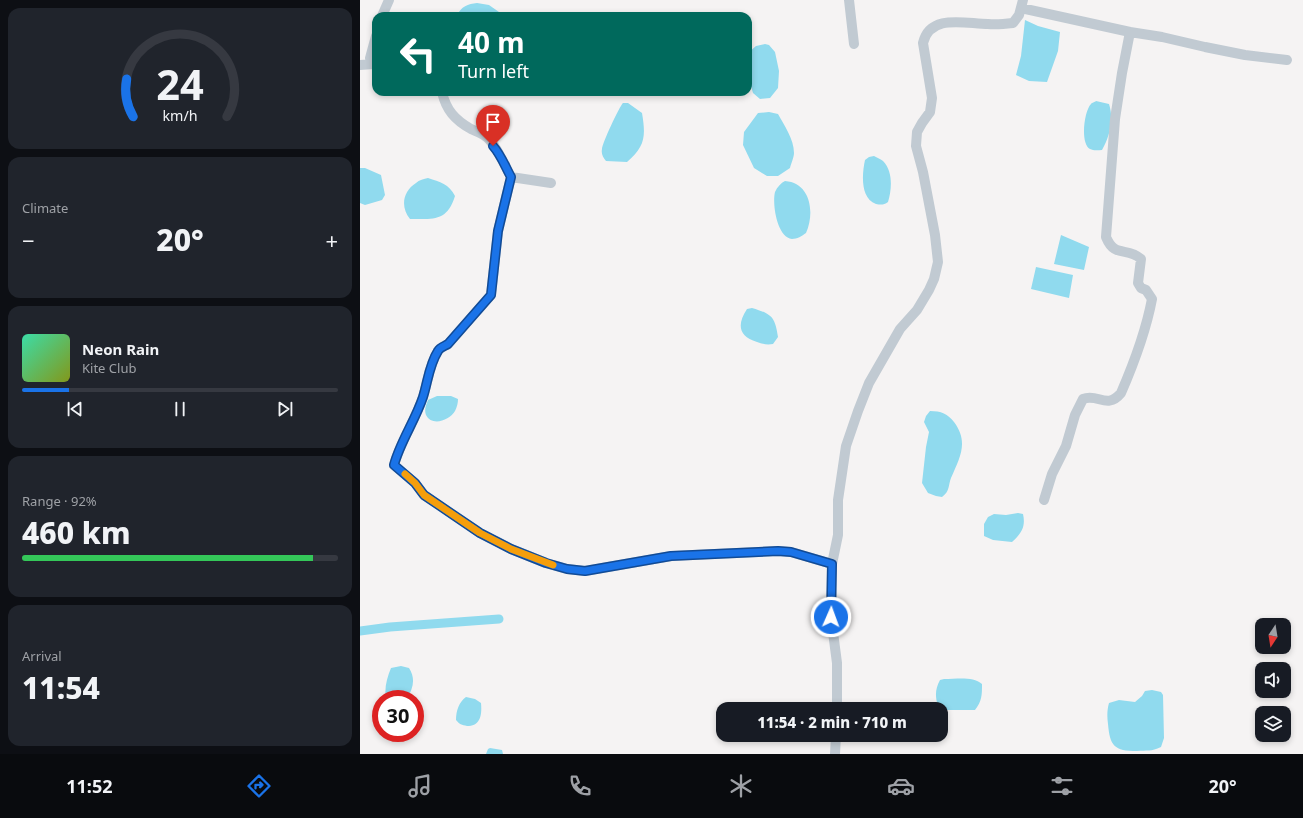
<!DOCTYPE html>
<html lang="en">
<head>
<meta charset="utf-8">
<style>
	body { margin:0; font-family:"Noto Sans",sans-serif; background:#20242c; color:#f1f3f6; height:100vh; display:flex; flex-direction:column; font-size:15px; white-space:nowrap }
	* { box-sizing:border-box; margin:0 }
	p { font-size:13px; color:#9ea1a6 }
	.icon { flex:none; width:22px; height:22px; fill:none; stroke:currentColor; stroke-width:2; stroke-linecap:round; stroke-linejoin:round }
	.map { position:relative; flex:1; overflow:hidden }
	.drawer { display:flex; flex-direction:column; gap:8px; padding:8px; background:#0d0f14; width:360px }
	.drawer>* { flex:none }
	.banner { position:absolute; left:12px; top:12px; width:380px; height:84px; border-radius:12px; box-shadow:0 2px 6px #0003; background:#00695c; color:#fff; overflow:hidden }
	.needle { width:26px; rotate:192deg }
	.buttons { position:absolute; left:895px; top:618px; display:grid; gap:8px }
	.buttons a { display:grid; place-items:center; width:36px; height:36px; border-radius:8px; background:#171b24; box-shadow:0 2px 6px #0003; font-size:20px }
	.speed { position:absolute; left:12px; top:690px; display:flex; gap:8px; font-size:20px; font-weight:700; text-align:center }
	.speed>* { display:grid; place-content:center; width:52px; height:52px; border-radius:50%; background:#171b24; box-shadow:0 2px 6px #0003; line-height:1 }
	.speed .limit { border:6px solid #d22; background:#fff; color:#111 }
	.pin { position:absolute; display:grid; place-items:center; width:34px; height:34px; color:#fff; margin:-41px -17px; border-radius:50% 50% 50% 0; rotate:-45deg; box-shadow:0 0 4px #0007 }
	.pin .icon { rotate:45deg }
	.me { position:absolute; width:44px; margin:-22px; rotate:2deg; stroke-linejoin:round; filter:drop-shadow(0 0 3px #0008) }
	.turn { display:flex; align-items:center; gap:14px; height:84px; padding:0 20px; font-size:18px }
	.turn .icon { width:52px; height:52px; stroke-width:2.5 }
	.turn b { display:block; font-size:28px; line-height:34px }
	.big { font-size:30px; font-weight:800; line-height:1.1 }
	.drawer .widget { flex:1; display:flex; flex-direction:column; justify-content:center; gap:6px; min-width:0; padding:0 14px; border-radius:12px; background:#20242c }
	.drawer .dial { align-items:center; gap:0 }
	.dial svg { height:104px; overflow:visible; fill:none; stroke:#363941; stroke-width:7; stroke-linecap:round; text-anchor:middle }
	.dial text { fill:#f1f3f6; stroke:none }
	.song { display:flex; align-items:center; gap:12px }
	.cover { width:48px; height:48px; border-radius:6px; background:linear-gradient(135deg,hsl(160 70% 55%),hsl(70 70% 35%)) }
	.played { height:4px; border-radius:2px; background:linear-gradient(90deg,#1a73e8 15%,#363941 15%) }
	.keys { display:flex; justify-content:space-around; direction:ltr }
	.heat { display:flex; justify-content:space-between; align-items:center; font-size:22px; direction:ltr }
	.charge { height:6px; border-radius:3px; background:linear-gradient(90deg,#34c759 92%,#363941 0) }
	.trip { position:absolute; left:356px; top:702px; width:232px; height:40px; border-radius:12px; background:#171b24; box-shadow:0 2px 6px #0003; font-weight:800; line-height:40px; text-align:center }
	.dock { display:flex; height:64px; justify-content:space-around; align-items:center; background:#090b0e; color:#9ea1a6 }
	.dock .icon { width:28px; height:28px }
	.dock .active { color:#1a73e8 }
	.dock b { font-size:18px; color:#f1f3f6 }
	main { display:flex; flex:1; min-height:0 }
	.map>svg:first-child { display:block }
	.water { fill:#90daee }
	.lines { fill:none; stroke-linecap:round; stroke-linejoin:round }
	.canal { stroke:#90daee; stroke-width:9 }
	.minor { stroke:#c1cad2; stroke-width:10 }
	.route-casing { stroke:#114b97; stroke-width:10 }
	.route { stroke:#1a73e8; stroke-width:7 }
	.slow { stroke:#f59e0b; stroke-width:7 }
</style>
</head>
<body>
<main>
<section class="drawer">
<div class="widget dial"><svg viewBox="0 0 100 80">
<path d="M14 69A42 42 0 1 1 86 69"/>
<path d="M14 69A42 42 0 0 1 9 40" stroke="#1a73e8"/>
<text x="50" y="56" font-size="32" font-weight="700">24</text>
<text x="50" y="72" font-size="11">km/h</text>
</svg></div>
<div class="widget"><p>Climate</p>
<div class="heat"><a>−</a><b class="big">20°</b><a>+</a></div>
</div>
<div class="widget">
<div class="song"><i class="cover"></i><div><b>Neon Rain</b><p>Kite Club</p></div></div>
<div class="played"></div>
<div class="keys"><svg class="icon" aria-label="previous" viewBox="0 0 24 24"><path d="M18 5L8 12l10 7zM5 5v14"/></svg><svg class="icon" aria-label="pause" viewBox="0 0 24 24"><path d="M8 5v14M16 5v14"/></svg><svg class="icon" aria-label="next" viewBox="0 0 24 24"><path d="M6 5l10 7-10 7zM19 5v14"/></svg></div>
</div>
<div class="widget"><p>Range · 92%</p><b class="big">460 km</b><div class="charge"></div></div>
<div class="widget"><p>Arrival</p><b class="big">11:54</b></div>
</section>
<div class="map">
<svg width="943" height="754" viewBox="0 0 943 754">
	<rect width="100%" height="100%" fill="#f5f3f3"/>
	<!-- water -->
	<path class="water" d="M117 3 129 5 139 12V16H97C101 6 108 4 117 3Z
		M665 20 678 26 700 32 698 51 687 82 669 81 656 75 661 56Z
		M405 44 409 45 415 52 419 71 418 88 410 98 400 99 393 93 388 76V53L396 46Z
		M736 101 749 104C754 119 750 136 742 150 738 150 734 151 730 149 720 144 724 111 731 104 731 103 735 102 736 101Z
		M263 103H268L282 113C286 137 285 146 267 162L246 161C243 157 241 154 242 149 242 144 259 107 263 103Z
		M409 112 418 114C424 125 434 139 434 153 434 157 431 164 430 168L418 176H407L394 168 383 145 384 132 398 113Z
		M514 156C517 158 521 159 523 161 533 171 532 189 528 202 524 205 521 205 516 204 500 198 502 174 505 160L509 157Z
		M0 168H5L21 175 25 195 22 200 5 205 0 203Z
		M68 178C80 182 89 184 95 196 87 222 73 219 50 219 40 207 43 191 56 183 59 180 64 179 68 178Z
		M425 181C451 183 455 213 446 233 442 236 437 239 432 239 417 237 412 204 415 192 417 187 421 183 425 181Z
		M701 235 729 247 724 270 694 264Z
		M676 267 713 275 709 298 671 289Z
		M392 308C412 314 415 317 418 337L413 344C407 345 403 344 397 342 378 336 377 324 387 309Z
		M77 396H91L98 399C98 403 97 407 95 411 90 420 72 427 66 415 64 410 66 405 68 400Z
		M570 411C581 411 588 414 594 422 609 442 600 457 591 478 588 486 590 491 582 497L576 496 568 493 562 483 566 447 569 432 564 422 566 416Z
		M658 513 663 514C666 527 661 534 652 542L633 540 624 536V524L628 517 634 514 646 515Z
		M41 666 49 668C56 679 53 688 47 699H26C24 688 27 678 31 668Z
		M584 679C597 679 613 676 622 684 622 695 622 701 615 710H586L578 706C575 697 575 689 580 680Z
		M792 690 801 692 803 695 804 738 801 747C791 752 787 750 777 751 754 751 750 746 748 724 747 717 747 710 749 703L759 700 775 702 782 696 785 691Z
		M106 697 115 699 121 703C122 714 121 726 107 726 102 725 99 724 96 720 96 711 99 702 106 697Z
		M130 748 142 750 143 754H126L128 749Z"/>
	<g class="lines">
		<!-- canal -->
		<path class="canal" d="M0 631 30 627 139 619"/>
		<!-- minor -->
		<path class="minor" d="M489 0 494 44
			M661 8 770 32 762 73 755 119 746 237C755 259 767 246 781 259L778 283 781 288 786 290 792 299C786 331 774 363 761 393 747 410 738 393 723 399L715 415 706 446 692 474 684 500
			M22 16 29 0
			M770 32 802 37 845 47 885 55 927 60
			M16 36 10 58 14 64 16 65
			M0 65 14 64
			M82 92C86 110 95 120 111 129 115 131 121 133 125 136 136 143 144 165 151 177L191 183
			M151 177 138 231 131 295 88 344C85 346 80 347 78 351 69 365 68 381 63 397 55 421 40 442 34 465L55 483 64 495 120 533 151 549 186 563 207 569 225 571 311 556 418 551 431 552 472 564
			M477 709V663L471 617 472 564 478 535V500L486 446 498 411 509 383 540 329 557 310 569 290 574 279 578 262 575 235 563 172 556 146 557 132 562 123 570 112 572 98 563 43C570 13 606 24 628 24 636 25 645 24 653 23L659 15 663 0
			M475 754 476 735"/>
	</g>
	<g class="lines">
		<defs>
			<path id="route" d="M133 146C141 155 145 166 151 177L138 231 131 295 88 344C85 346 80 347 78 351 69 365 68 381 63 397 55 421 40 442 34 465L55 483 64 495 120 533 151 549 186 563 207 569 225 571 311 556 418 551 431 552 472 564 471 617"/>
		</defs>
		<!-- route casing -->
		<use href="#route" class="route-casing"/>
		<!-- route -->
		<use href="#route" class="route"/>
		<!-- slow -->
		<path class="slow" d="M45 474 55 483 64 495 120 533 151 549 193 565"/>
	</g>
</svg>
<div class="buttons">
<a><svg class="needle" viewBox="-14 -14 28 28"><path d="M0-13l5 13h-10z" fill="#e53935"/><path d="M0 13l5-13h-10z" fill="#9ea1a6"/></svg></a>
<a><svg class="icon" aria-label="sound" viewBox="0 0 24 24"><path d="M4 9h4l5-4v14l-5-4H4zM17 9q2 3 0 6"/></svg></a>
<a><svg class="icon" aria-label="layers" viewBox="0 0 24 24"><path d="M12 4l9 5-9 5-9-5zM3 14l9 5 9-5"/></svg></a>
</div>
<div class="speed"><div class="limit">30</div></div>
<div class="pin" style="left:133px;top:146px;background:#d93025"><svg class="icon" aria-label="arrive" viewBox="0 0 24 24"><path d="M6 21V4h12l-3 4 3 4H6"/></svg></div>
<svg class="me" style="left:471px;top:617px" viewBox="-20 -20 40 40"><circle r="17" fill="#1a73e8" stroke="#fff" stroke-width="3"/><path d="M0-11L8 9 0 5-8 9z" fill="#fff"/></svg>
<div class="trip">11:54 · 2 min · 710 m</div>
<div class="banner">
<div class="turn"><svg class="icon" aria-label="left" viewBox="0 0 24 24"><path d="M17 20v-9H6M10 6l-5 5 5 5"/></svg><div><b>40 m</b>Turn left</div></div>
</div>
</div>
</main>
<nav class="dock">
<b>11:52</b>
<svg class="icon active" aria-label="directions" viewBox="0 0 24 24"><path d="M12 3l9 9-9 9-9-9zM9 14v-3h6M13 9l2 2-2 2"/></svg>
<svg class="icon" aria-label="music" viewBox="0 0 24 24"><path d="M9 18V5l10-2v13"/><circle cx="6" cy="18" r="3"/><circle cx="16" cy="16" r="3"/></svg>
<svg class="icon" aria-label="phone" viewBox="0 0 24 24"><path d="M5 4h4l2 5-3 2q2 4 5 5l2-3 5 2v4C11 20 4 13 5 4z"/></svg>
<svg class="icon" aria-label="climate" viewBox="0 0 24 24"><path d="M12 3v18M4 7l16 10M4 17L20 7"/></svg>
<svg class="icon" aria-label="car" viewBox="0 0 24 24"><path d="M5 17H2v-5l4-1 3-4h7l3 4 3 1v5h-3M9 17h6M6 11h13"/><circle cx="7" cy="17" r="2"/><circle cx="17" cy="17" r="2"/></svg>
<svg class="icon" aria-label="filters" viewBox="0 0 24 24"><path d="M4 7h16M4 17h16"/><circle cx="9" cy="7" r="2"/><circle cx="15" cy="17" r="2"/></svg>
<b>20°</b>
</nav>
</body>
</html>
